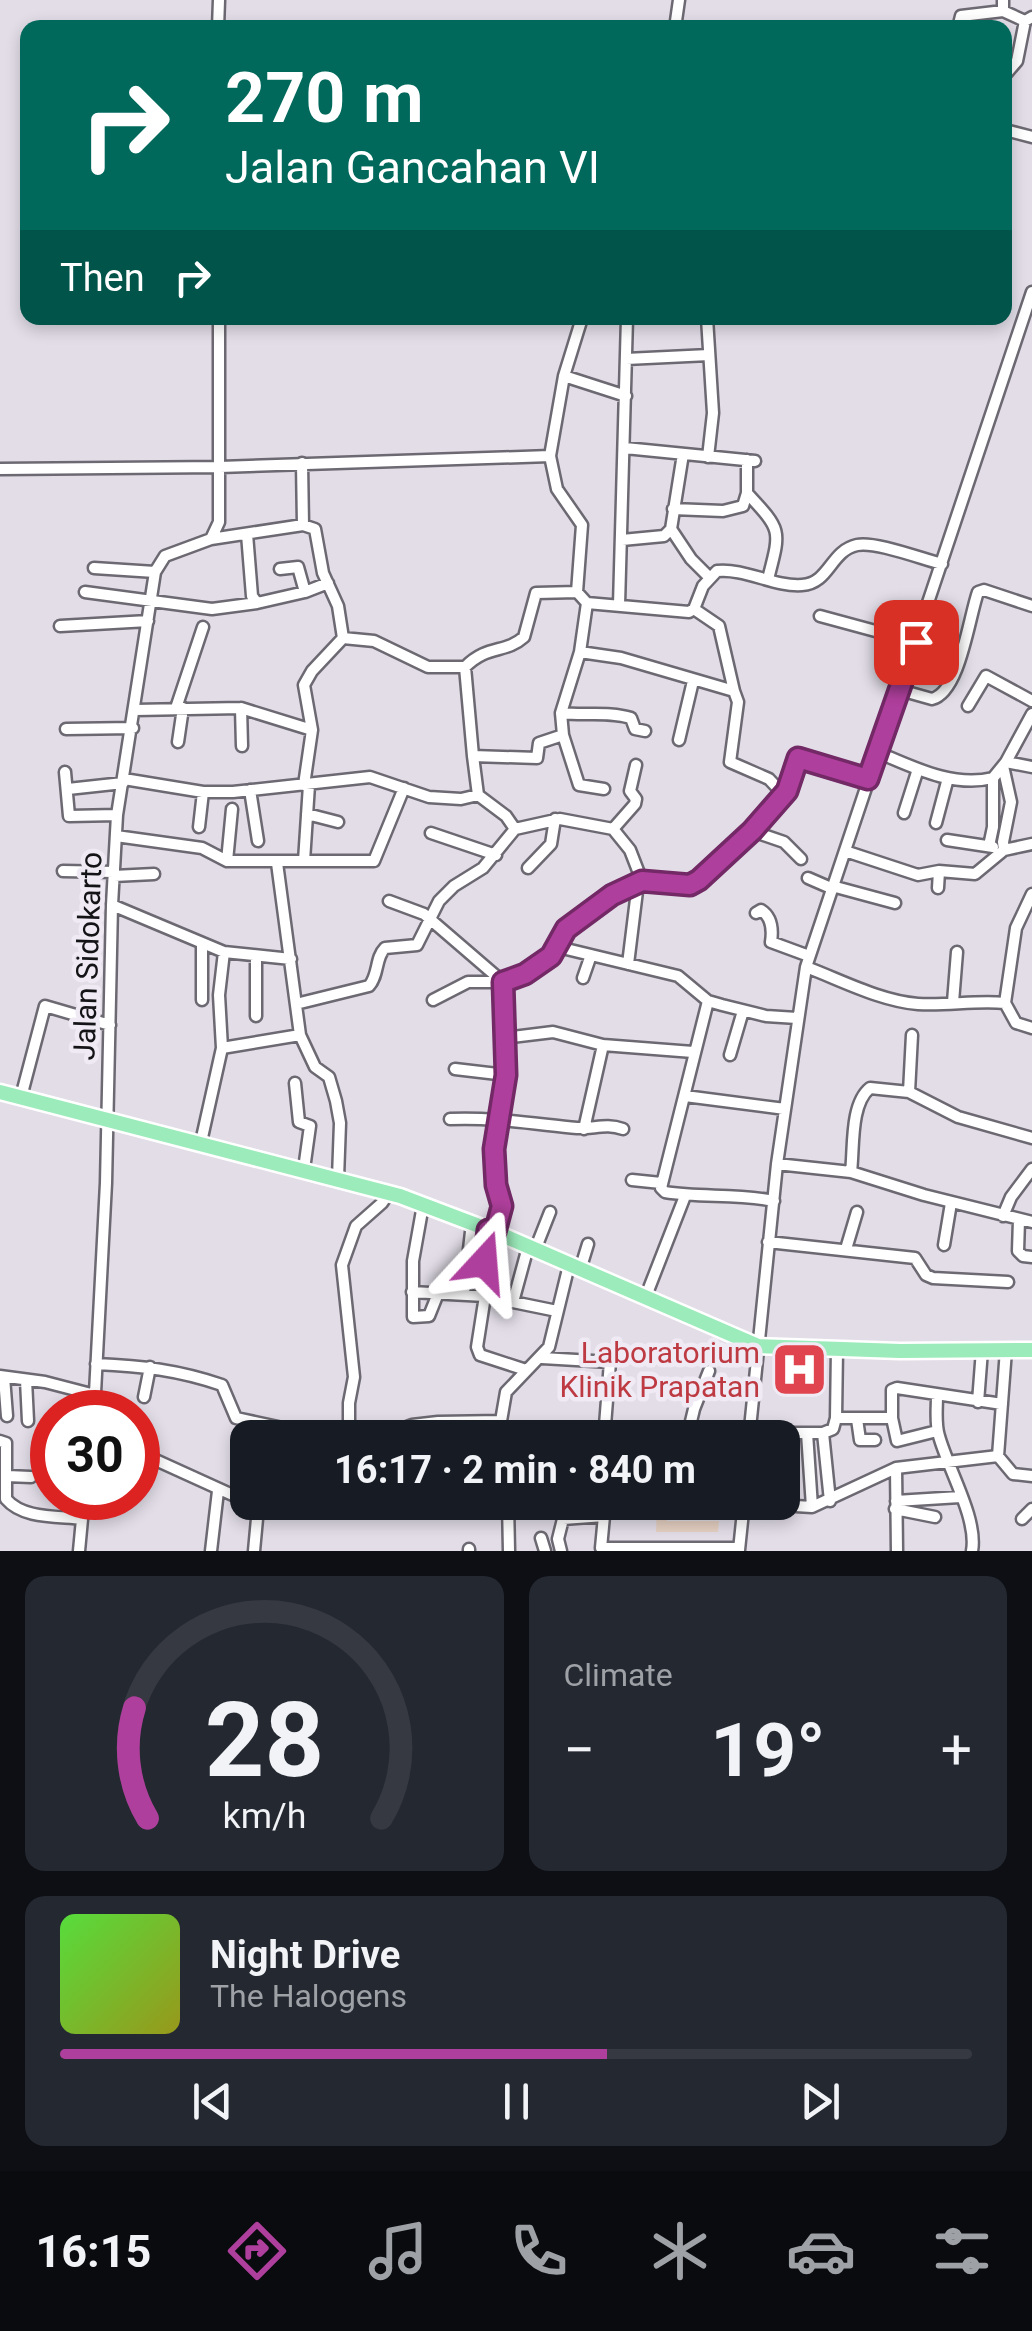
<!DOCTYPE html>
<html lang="en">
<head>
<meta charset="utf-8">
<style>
	body { margin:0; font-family:Roboto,sans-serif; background:#242831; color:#f1f3f6; height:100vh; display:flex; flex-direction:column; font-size:38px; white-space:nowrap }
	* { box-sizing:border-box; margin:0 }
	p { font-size:32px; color:#9ea1a6 }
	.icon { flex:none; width:55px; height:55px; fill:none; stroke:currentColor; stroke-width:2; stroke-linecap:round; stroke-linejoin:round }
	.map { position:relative; height:1551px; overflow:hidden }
	.sheet { display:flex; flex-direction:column; gap:25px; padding:25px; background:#0d0f14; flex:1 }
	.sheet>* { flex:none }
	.banner { position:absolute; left:20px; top:20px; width:992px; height:305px; border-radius:20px; box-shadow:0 5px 15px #0003; background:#00695c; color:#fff; overflow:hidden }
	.speed { position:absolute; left:30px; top:1390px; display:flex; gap:20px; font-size:50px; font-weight:700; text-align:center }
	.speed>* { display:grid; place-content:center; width:130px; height:130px; border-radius:50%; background:#171b24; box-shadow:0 5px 15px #0003; line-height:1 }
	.speed .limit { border:15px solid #d22; background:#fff; color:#111 }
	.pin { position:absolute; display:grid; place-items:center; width:85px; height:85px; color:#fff; margin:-42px; border-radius:20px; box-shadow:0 5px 15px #0006 }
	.me { position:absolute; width:110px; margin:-55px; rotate:19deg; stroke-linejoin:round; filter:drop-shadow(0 0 8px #0008) }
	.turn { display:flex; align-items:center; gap:35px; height:210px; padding:0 40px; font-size:45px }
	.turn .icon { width:130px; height:130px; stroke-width:2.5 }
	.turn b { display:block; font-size:70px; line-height:85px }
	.then { display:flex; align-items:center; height:95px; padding:0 40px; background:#0003; gap:20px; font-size:38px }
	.big { font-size:75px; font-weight:700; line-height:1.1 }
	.sheet .widget { flex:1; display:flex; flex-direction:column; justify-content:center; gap:15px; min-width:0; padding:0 35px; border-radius:20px; background:#242831 }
	.sheet .dial { align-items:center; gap:0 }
	.dial svg { height:260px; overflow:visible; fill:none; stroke:#363941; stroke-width:7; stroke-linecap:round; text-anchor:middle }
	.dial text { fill:#f1f3f6; stroke:none }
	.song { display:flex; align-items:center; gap:30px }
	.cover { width:120px; height:120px; border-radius:15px; background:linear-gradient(135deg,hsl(110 70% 55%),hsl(60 70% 35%)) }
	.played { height:10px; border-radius:5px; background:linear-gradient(90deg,#af3f9c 60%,#363941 60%) }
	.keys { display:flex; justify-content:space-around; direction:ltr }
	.heat { display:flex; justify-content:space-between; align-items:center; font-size:55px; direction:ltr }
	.sheet .tiles { flex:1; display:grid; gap:25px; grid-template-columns:1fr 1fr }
	.widget:last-child { grid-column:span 2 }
	.trip { position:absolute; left:230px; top:1420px; width:570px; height:100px; border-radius:20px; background:#171b24; box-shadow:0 5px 15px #0003; font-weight:700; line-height:100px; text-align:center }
	.tabs { display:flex; height:160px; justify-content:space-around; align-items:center; background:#090b0e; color:#9ea1a6 }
	.tabs .icon { width:70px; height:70px }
	.tabs .current { color:#af3f9c }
	.tabs b { font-size:45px; color:#f1f3f6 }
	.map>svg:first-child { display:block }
	.education { fill:#e6d1c3 }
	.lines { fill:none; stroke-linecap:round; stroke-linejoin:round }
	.minor-casing { stroke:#6d6972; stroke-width:15 }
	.major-casing { stroke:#fff; stroke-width:19 }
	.minor { stroke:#fff; stroke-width:10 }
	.major { stroke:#9cebbb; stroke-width:14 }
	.route-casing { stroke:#722965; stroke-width:25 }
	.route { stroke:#af3f9c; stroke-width:18 }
	.labels { text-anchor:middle; stroke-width:9; stroke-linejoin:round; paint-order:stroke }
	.street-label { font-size:30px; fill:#141316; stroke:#efeaf4 }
	.health-label { font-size:30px; fill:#be3a42; stroke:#efeaf4; text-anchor:end }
</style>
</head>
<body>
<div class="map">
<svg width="1032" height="1551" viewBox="0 0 1032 1551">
	<rect width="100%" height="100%" fill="#e2dde7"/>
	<!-- education -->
	<path class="education" d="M657 1504 666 1505 667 1521H719L718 1532H656Z"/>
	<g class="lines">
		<defs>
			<path id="minor" d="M1003 11 1025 21 1032 17
				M218 28 219 0
				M675 28 679 0
				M958 28 961 16 1003 11V0
				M1005 75 1017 61 1025 21
				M1005 130 1032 137
				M582 318 564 376 550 456 557 489 582 525 577 592 587 603 689 612 694 609 703 586 717 571C745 568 774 587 802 585 830 583 830 551 857 545 875 541 922 559 942 564
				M707 318 713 413 708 457
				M626 359 709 355
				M564 376 626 396
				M625 448 755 461
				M683 454 671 529 691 559 709 577
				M302 463 303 525
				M0 469 220 467 550 456
				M747 493C782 531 781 529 768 579
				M673 509 723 511 743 506 747 493V460
				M247 534 252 596 257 603 305 592 328 583
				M211 539 219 522V318
				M622 540 664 536 671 529
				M94 568 155 572
				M280 569 298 567 305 592
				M85 592 212 609 257 603
				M619 605 627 318
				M694 609 719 626 734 691
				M820 616 916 642
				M60 626 148 621
				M343 638 374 641 428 667H465C488 644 505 654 524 637L536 593 577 592
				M580 652 621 658 734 691 738 702 730 762 769 779 783 794
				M465 667 473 756 537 758 539 743 563 735 561 713 580 652 587 603
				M900 690 932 699C960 692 969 617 978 592L984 590 1032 606
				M968 706 986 676 1032 701
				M176 708 203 627
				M241 708 242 746
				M135 710 241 708 312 730
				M561 713C585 716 609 711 631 718L635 729 645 731
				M66 729 133 728
				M563 735 579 785 604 789
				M679 740 693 681
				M178 742 183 708
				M877 752C913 767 953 788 993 778L1006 762 1032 714
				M473 756 478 795
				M1006 762 1032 767
				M1003 766 1011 802 1003 842 1004 850
				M65 772 69 816 117 815
				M124 779 203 792H233L370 777 429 797 461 799 478 795 506 816 515 829 483 868 454 886 439 901 417 945 385 948C375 958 379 975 369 986L296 1004
				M68 789 123 783
				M250 790 258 841
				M904 813 918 769
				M307 814 338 822
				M936 823 948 778
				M199 827 203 792
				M515 829 560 819 613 829 630 850 642 881
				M613 829 635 804 636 799 630 791 636 765
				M752 831 784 842 801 859
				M431 833 496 855
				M116 836 202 848 227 861H374L404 788
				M947 840 993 847
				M989 846 993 827V778
				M845 851 918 875 939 871 975 874 1004 850 1032 844
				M227 861 232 809
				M304 861 309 785
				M277 863 300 1035 315 1067 329 1077 336 1101 340 1123 338 1178
				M528 868 551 844 555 819
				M63 871 114 872
				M114 876 154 874
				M808 878 831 888
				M832 886 895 903
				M938 888 939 871
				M389 901 424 914 503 982
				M112 905 224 952 291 959
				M756 913 761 910C772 917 773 929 771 942L809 956
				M202 943V1000
				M558 947 678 976 708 1001 722 1005 766 1016 797 1018
				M256 956V1016
				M628 964 638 883
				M806 967C841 980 880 1001 918 1004 947 1006 976 1000 1005 1003L1016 1023 1032 1028
				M583 978 591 955
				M433 1000 468 982H503
				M708 1001 661 1188 665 1192C701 1198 737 1193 774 1201
				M953 1002 957 952
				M1005 1003 1016 928 1032 894
				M504 1038 553 1032 603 1045 693 1052
				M222 1048 219 995 224 952
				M730 1055 743 1011
				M455 1069 506 1075
				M295 1083 299 1122 310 1126 304 1169
				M909 1092 912 1035
				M685 1096 785 1109
				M21 1097 45 1006 110 1025
				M450 1119C492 1117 535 1124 577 1128 594 1129 606 1123 623 1129
				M584 1129 603 1045
				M201 1142 222 1048 300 1035
				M777 1164 851 1172 924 1195 1032 1222
				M851 1172C854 1148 850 1104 870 1088L909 1092 958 1117 1032 1138
				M632 1180 661 1183
				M423 1205 413 1261V1317L429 1316 437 1296
				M1003 1216 1011 1197 1032 1169
				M1019 1220 1018 1251 1023 1256 1032 1257
				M495 1232 502 1211 496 1185 495 1149 506 1075 503 982 525 974 551 956 566 929 612 895 642 881 695 883 752 831 787 791 798 758 868 779
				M768 1242 915 1258 926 1275 933 1278 1008 1282
				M944 1245 951 1203
				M846 1249 857 1212
				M535 1250 550 1212
				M580 1270 588 1244
				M412 1292 485 1296
				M464 1293 472 1223
				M481 1295 488 1230
				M646 1296 685 1196
				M513 1302 557 1311
				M542 1358 610 1362 604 1438
				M96 1364C142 1366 178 1370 222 1385L236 1418 292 1430 381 1437 412 1425 438 1422 501 1421
				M526 1370 480 1355 477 1347 485 1296 513 1302 528 1247
				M0 1376 45 1382 95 1395
				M4 1377 7 1416
				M26 1380 28 1421
				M937 1396C937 1409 935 1424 939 1436 948 1469 978 1519 972 1551
				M144 1397 150 1367
				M978 1402 982 1350
				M94 1412 106 1183 112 905 117 815 155 572 165 556 211 539 303 525 315 529 323 573 338 606 343 638 312 671 304 685 312 730 304 785
				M836 1418 837 1349
				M857 1419 860 1440H875
				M452 1422 454 1438
				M937 1431 897 1441 892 1418V1390L897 1388 1002 1404
				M749 1433H823L833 1429 836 1418H892
				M807 1433 812 1507
				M823 1433 830 1501
				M349 1435V1403L354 1377 342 1265 356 1226 382 1203 389 1193
				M502 1438 501 1421 506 1392 549 1347 569 1265
				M687 1438 694 1409 709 1371
				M749 1438 777 1164 806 967 1032 292
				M0 1441 6 1443V1499C23 1519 57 1516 82 1519
				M138 1452 248 1502
				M998 1456 1006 1350
				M896 1468 897 1551
				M7 1476 31 1477
				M896 1501 960 1497
				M248 1502 258 1508 254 1551
				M508 1502 509 1551
				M702 1502 706 1507 742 1510
				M744 1503 812 1507 896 1468 998 1456 1013 1474 1032 1476
				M555 1505V1502
				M895 1509 935 1517
				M604 1516 601 1548H739
				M1022 1519 1032 1509
				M541 1538 545 1551
				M469 1549V1551
				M739 1550 744 1502
				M79 1551 84 1498
				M211 1551 218 1491
				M561 1551 558 1539 563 1519 604 1516 606 1502"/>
			<path id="major" d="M0 1092 400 1196 495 1232 758 1346 900 1351 1032 1350"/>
		</defs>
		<!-- minor casing -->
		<use href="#minor" class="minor-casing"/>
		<!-- major casing -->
		<use href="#major" class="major-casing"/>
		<!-- minor -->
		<use href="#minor" class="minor"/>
		<!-- major -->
		<use href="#major" class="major"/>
	</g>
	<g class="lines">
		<defs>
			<path id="route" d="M484 1262 488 1230 495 1232 502 1206 496 1185 494 1149 506 1075 503 982 525 974 551 956 566 929 612 895 642 881 690 885 699 880 752 831 787 791 798 758 868 779 916 642"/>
		</defs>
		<!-- route casing -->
		<use href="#route" class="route-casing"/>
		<!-- route -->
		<use href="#route" class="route"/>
	</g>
	<!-- icons -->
	<defs>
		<symbol id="hospital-square" viewBox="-11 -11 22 22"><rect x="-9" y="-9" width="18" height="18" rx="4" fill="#e0444e" stroke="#efeaf4"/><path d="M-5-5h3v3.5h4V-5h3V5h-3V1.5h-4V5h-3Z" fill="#fff"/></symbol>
	</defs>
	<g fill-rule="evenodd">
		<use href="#hospital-square" x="768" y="1338" width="63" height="63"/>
	</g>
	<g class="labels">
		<!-- street labels -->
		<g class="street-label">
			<text transform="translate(88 956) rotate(-88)" y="10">Jalan Sidokarto</text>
		</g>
		<!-- health labels -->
		<g class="health-label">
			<text x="760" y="1363">Laboratorium<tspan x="760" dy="34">Klinik Prapatan</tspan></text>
		</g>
	</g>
</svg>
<div class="speed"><div class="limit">30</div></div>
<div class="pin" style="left:916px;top:642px;background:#d93025"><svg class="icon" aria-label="arrive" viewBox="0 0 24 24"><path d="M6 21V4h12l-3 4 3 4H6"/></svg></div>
<svg class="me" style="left:484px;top:1262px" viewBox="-20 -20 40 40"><path d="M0-17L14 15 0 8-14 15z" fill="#af3f9c" stroke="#fff" stroke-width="4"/></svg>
<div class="trip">16:17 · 2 min · 840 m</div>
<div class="banner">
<div class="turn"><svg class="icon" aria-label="right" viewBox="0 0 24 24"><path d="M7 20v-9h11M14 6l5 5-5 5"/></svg><div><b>270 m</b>Jalan Gancahan VI</div></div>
<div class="then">Then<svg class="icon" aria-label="right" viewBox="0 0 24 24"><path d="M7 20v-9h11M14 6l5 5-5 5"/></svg></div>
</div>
</div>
<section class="sheet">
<div class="tiles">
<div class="widget dial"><svg viewBox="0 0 100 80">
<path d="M14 69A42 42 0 1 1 86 69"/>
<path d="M14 69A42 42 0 0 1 10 35" stroke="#af3f9c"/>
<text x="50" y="56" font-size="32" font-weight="700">28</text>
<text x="50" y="72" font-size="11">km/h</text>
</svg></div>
<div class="widget"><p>Climate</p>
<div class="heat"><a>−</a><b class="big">19°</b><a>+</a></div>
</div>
<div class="widget">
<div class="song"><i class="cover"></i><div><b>Night Drive</b><p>The Halogens</p></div></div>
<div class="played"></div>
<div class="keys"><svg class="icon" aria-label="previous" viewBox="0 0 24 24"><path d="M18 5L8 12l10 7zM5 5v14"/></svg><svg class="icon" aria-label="pause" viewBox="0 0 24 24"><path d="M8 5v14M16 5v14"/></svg><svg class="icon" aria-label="next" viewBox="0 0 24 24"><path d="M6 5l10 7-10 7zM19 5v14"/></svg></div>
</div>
</div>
</section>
<nav class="tabs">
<b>16:15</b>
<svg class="icon current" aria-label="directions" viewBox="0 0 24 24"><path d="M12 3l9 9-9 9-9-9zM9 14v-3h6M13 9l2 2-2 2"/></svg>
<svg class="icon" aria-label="music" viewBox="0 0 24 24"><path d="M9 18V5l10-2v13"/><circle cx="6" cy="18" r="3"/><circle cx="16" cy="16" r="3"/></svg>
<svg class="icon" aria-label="phone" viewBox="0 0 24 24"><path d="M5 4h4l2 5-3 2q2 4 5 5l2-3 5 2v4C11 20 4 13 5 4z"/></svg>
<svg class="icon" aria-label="climate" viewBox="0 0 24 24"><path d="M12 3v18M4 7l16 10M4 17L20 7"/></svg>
<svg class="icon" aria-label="car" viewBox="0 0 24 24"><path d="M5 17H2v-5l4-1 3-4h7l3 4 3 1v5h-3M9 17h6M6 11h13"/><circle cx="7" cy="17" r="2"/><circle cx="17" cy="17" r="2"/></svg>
<svg class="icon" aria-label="filters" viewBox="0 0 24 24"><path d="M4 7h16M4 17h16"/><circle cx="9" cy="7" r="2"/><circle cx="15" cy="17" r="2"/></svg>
</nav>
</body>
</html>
